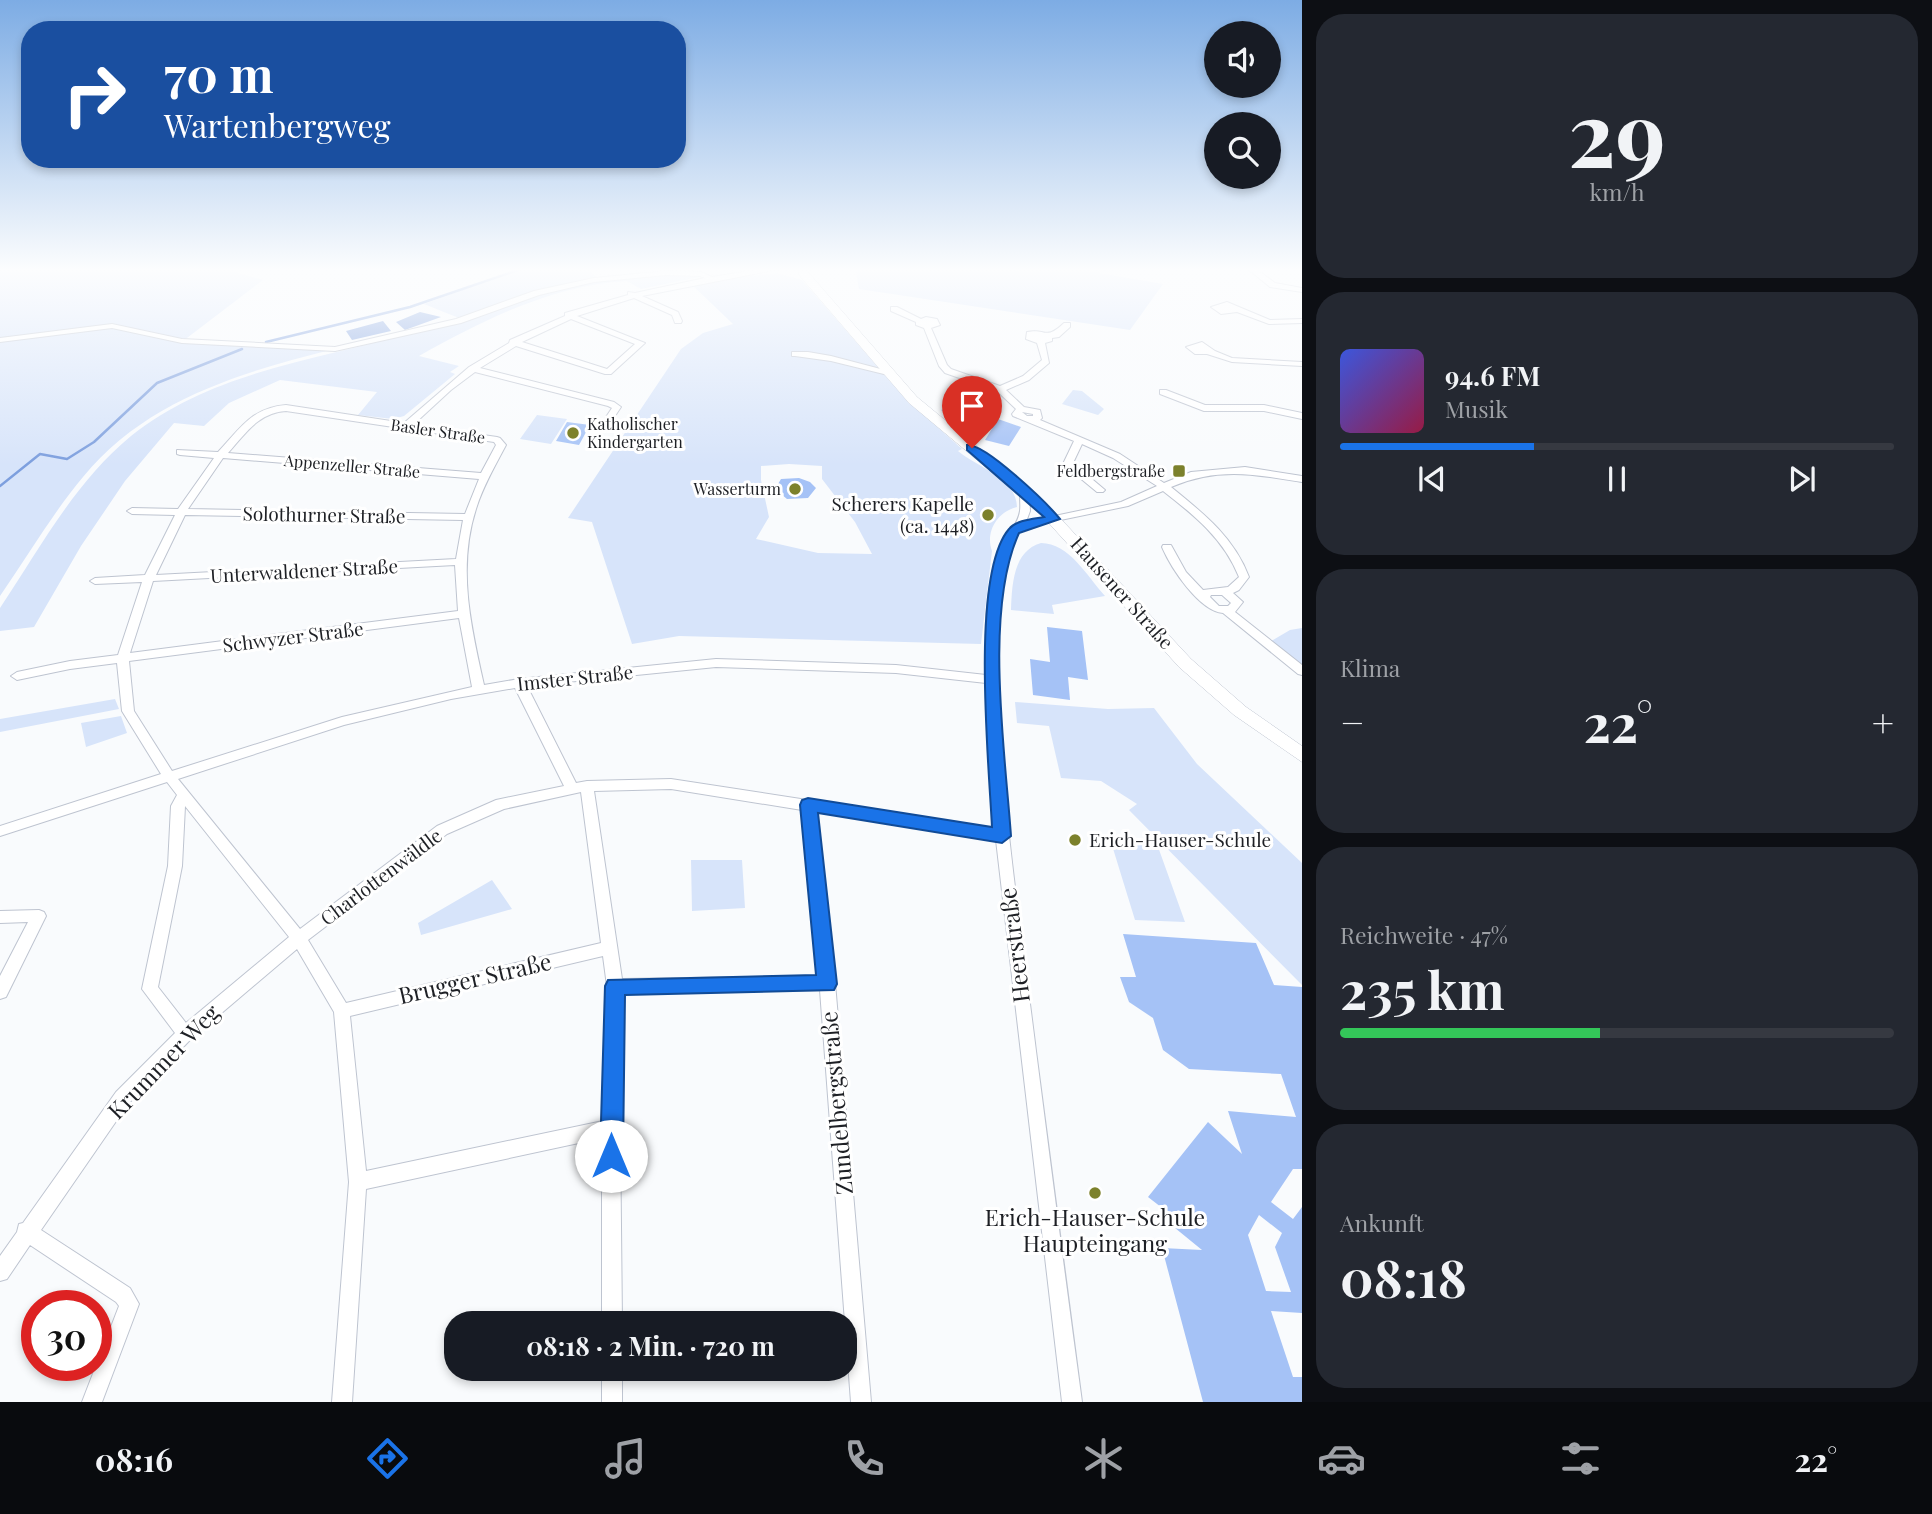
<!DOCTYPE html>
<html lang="de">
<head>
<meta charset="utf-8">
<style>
	body { margin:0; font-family:"Playfair Display",serif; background:#242831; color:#f1f3f6; height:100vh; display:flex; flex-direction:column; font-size:26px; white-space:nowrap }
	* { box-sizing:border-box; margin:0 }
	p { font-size:23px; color:#9ea1a6 }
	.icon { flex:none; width:38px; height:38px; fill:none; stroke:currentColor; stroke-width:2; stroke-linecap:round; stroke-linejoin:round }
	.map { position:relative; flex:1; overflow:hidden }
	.panel { display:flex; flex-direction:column; gap:14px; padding:14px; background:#0d0f14; width:630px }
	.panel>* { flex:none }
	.hud { position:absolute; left:21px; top:21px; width:665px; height:147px; border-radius:28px; box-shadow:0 4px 10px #0003; background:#1a4fa0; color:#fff; overflow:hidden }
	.buttons { position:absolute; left:1204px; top:21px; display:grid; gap:14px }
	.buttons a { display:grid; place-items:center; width:77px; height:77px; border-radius:50%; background:#171b24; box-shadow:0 4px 10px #0003; font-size:35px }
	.speed { position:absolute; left:21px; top:1290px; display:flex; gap:14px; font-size:35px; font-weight:700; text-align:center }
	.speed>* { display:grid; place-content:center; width:91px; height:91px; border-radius:50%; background:#171b24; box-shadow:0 4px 10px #0003; line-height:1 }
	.speed .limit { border:10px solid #d22; background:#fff; color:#111 }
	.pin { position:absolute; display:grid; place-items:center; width:60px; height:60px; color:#fff; margin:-72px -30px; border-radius:50% 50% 50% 0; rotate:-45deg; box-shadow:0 0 7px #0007 }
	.pin .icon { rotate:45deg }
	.me { position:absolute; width:77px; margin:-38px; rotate:0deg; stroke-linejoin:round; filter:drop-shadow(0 0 5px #0008) }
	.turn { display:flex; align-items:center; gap:24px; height:147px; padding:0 28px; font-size:32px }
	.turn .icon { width:91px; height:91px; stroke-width:2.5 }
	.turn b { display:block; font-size:49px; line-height:60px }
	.big { font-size:52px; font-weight:700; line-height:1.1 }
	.panel .tile { flex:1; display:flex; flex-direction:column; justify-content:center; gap:10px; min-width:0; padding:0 24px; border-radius:28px; background:#242831 }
	.panel .dial { align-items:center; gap:0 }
	.dial b { font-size:91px; line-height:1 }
	.song { display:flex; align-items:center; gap:21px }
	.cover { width:84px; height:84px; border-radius:10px; background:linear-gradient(135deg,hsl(230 70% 55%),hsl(340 70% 35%)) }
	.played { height:7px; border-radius:4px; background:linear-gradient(90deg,#1a73e8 35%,#363941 35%) }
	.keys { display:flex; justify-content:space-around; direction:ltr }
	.heat { display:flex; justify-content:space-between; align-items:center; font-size:38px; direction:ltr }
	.charge { height:10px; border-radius:5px; background:linear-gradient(90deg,#34c759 47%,#363941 0) }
	.trip { position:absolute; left:444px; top:1311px; width:413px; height:70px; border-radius:28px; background:#171b24; box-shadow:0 4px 10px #0003; font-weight:700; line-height:70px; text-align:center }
	.tab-bar { display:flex; height:112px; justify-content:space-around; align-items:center; background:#090b0e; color:#9ea1a6 }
	.tab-bar .icon { width:49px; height:49px }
	.tab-bar .current { color:#1a73e8 }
	.tab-bar b { font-size:32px; color:#f1f3f6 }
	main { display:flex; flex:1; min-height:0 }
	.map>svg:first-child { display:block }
	.green { fill:#d7e4fa; fill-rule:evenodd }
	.water { fill:#7d9fde }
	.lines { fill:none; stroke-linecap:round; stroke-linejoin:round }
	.stream { stroke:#7d9fde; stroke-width:2.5 }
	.building { fill:#a5c2f6; fill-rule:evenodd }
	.minor-casing { stroke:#bec4d0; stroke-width:2 }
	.secondary-casing { stroke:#bec4d0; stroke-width:1 }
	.minor { fill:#fff; fill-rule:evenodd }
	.secondary { fill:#fff; fill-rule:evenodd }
	.route { fill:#1a73e8; stroke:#114b97; stroke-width:2 }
	.poi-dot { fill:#7c812c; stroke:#fff; stroke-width:2.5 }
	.labels { text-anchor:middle; stroke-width:6; stroke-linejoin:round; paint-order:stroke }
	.far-poi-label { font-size:16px; fill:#1e2025; stroke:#fff; text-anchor:end }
	.far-street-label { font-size:16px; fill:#1e2025; stroke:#fff }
	.poi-label { font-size:19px; fill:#1e2025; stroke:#fff; text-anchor:end }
	.street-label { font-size:19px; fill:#1e2025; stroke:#fff }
	.near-street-label { font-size:23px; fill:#1e2025; stroke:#fff }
	.near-poi-label { font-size:23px; fill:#1e2025; stroke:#fff }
</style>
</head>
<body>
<main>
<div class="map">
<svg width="1302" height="1402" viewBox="0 0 1302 1402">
	<rect width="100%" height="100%" fill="#f9fbfd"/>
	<!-- green -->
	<path class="green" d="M0 269H224L263 280 183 341 112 326 0 339Z
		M530 269H589L598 279 567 284 459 318 424 304 504 275Z
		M869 269H1076L1163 284 1130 330 859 289 856 272Z
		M777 273 802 280 905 398 962 449 958 451C975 466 1017 478 1017 507 997 512 985 532 992 551L981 644 679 636 632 644 592 522 568 518 681 349 703 333 733 324 690 283ZM789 464 822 466V479L855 522 872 554 818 553 756 539 769 517 761 480V466Z
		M649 274 699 277 641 289 627 281C553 285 483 320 419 356L459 366 450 372 455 374 404 416 393 419 358 415 377 392 280 380 229 403 204 426 174 423 125 481 81 546 34 627 0 631V608C40 548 75 482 131 436 214 370 319 360 418 331 460 319 501 302 544 292 579 284 614 279 649 274Z
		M110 327 181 342 330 350C239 373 145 401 83 477 52 514 27 557 0 596V341Z
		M1073 390 1082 391 1104 409 1098 415 1062 404Z
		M537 415 567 419 551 444 520 439Z
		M1041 543C1069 543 1087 576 1105 596L1052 605 1054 614 1011 610C1012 585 1013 551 1041 543Z
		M1302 628V664L1300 665 1268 643 1290 630Z
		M115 699 119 709 0 732V719Z
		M1015 702 1108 709 1154 708 1197 764 1302 863V985L1129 810 1137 804 1101 781 1061 778 1049 726 1017 723Z
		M121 716 127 733 86 747 81 723Z
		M1111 842 1157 844 1185 922 1135 920Z
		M691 860H742L745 908 692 911Z
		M492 880 512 909 421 935 418 923Z"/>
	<!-- water -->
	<path class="water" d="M420 312 441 317 405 330 396 322Z
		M383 321 391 331 352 340 346 331Z"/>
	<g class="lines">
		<!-- stream -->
		<path class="stream" d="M266 342 410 307 521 269
			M0 486 40 454 67 459 94 442 157 383 242 349"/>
	</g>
	<!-- building -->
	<path class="building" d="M958 405 972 416 956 420 941 410Z
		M998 419 1021 427 1009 446 985 440Z
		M567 422 590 425 579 445 556 441Z
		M799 478 810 482 816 488 808 498 787 499 775 489 781 479Z
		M1047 627 1082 631 1088 680 1068 677 1070 700 1033 695 1030 659 1050 662Z
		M1123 934 1256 943 1274 985 1302 987V1169H1293L1271 1202 1293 1219 1302 1207V1313L1271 1311 1293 1377H1302V1402H1203L1162 1248 1202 1250 1164 1219 1170 1214 1148 1197 1208 1122 1242 1154 1228 1111 1296 1117 1281 1074 1189 1069 1163 1050 1153 1018 1129 1002 1120 977H1136ZM1259 1215 1282 1233 1275 1247 1291 1292 1266 1291 1248 1235Z"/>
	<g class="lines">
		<defs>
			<path id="minor" d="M761 269H779L642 296 678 312 682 321 681 323H675L672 315 634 298 577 316 645 343 611 374H605L516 346 480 368 614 402 621 407 611 422 604 420 612 408 608 406 475 372 451 390 413 425 497 437 500 438 506 445C495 466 483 486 476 509 457 568 471 627 484 685L519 679 716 659 896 665 986 675C985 636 984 592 998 555 1003 540 1018 526 1020 511 1021 503 1019 496 1021 489H1027L1029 491 1030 511 1026 522 1121 502 1157 486 1113 458 1082 444 1073 463 1105 490 1103 492H1097L1063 464 1074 441 1013 416 1012 414 1016 409 997 391 945 373 939 366 924 328 916 325V322L891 311V307H897L921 319 926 317 937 319 940 325 931 328 947 365 951 369 1000 386 1023 376 1042 360 1037 343 1026 339 1027 332C1047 328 1045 341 1064 323H1070V327L1059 337 1052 338V341L1045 343 1049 363 1029 380 1006 390 1024 407 1040 410 1042 418 1040 420 1120 454 1164 483 1191 472 1245 467 1302 476V482C1254 474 1217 467 1171 487 1203 513 1234 537 1249 577L1239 590 1233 593 1243 602 1235 612 1302 665V675L1298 674 1223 613C1199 611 1171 568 1162 547L1163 545H1171L1186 572 1203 590 1228 587 1239 577C1224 539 1194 515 1163 491L1128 506 1022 528C1012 543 1006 559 1003 577 993 628 997 683 1000 735 1007 841 1023 946 1036 1051 1051 1168 1066 1285 1082 1402H1062L996 840 816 812 835 983 871 1402H851L820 990 623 993 620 1128 622 1323H602V1138L366 1189 352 1402H332L349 1182 334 1012 297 949 191 1039 128 1104 41 1230 130 1288 139 1304 102 1402H82L119 1306 116 1302 30 1245 7 1279 0 1281V1256L17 1232 19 1224 23 1223 116 1092 175 1033 142 989 168 866 171 806 177 795 167 782 0 836V826L161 774 122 711 117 663 70 669 17 680 11 676 17 672 70 661 118 655 142 582 95 584 90 581 95 578 145 575 175 515 132 514 127 511 132 508 178 509 214 458 180 455 177 454V450L218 452C241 428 251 408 286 405L404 423 469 367 509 343 510 340 565 316V313L628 295V292L635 293 705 278 700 276 666 275 594 282 539 295 461 323 335 351 182 343 112 328 0 342V338L112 324 182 339 335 347 456 319 534 291 594 278 666 271 701 272 712 277ZM571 319 635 344 607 369 522 342ZM286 411 494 442 496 445 481 473 228 453C246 433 258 413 286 411ZM1022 412 1033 414V416H1027ZM223 458 479 479 465 514 188 509ZM185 515 463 520 456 559 156 575ZM455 565 458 611 130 653 153 581ZM1211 595H1222L1231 603 1228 606H1219L1210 597ZM459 618 472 687 342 717 172 771 134 711 129 661ZM716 667 896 673 986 683 995 829 671 779 587 781 576 783 527 686ZM515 688 564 786 496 800 437 826 300 929 178 779 344 725 451 699ZM671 789 802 810 819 976 622 979 594 791ZM581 792 601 943 346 1003 308 940 447 834 504 809ZM185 806 289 937 186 1023 158 987 182 866ZM603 956 607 986 603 1121 366 1171 350 1016Z
				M1248 269H1256L1275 283 1302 288V292L1270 287Z
				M1227 302 1270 320 1302 319V323L1269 324 1237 312 1221 314 1211 307Z
				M1202 342 1215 351 1232 358 1302 362V366L1232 362 1207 354H1195L1186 347Z
				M792 352H808L831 356 892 372 888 375 831 361 795 356H792Z
				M1160 390H1166L1205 405H1264L1302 413V419L1264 411H1204L1160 394Z
				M39 910 44 912 46 916 6 997 0 999V976L28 922 0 923V911Z
				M602 1368H622V1402H602Z"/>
			<path id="secondary" d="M799 271H807L917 397 1047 504 1191 659 1246 707 1302 746V762L1234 715 1179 667 1037 510 909 403 799 275Z"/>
		</defs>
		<!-- minor casing -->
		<use href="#minor" class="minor-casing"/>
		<!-- secondary casing -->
		<use href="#secondary" class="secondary-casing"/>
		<!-- minor -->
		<use href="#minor" class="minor"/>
		<!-- secondary -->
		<use href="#secondary" class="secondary"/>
	</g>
	<!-- sky -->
	<linearGradient id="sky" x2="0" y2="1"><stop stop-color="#7dace4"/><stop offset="0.58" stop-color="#fcfdfe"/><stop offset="1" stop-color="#fcfdfe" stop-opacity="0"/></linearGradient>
	<rect width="1302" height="465" fill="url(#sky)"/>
	<!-- route -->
	<path class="route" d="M967 445C985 443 1047 503 1060 519L1019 533C984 610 1005 751 1011 836L1002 843 818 813 837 984 834 990 625 995 623 1156 619 1164 611 1167 603 1164 600 1156 605 986 608 980 816 975 800 805 802 800 808 798 992 827C989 765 970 574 1009 529 1016 520 1033 519 1044 517L967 450Z"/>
	<!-- markers -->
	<g class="poi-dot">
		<circle cx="573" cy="433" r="7"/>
		<rect x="1172" y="464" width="14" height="14" rx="3.5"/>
		<circle cx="795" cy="489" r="7"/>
		<circle cx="988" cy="515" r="7"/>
		<circle cx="1075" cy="840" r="7"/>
		<circle cx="1095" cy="1193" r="7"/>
	</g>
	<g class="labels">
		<!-- far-poi labels -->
		<g class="far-poi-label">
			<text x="587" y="430" text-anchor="start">Katholischer<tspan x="587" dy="18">Kindergarten</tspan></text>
			<text x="1165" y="477">Feldbergstraße</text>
			<text x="781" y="495">Wasserturm</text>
		</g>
		<!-- far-street labels -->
		<g class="far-street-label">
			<text transform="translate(438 431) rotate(8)" y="6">Basler Straße</text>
			<text transform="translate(352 466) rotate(5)" y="6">Appenzeller Straße</text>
		</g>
		<!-- poi labels -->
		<g class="poi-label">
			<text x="974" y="511">Scherers Kapelle<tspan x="974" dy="22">(ca. 1448)</tspan></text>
			<text x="1089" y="847" text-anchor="start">Erich-Hauser-Schule</text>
		</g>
		<!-- street labels -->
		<g class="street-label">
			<text transform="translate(324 515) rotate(1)" y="7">Solothurner Straße</text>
			<text transform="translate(304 571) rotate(-3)" y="7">Unterwaldener Straße</text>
			<text transform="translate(1122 593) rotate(48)" y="7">Hausener Straße</text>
			<text transform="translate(293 637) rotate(-7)" y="7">Schwyzer Straße</text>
			<text transform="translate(575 678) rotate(-6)" y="7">Imster Straße</text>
			<text transform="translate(381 877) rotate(-37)" y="7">Charlottenwäldle</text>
		</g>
		<!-- near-street labels -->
		<g class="near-street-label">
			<text transform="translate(1015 945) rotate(-97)" y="8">Heerstraße</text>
			<text transform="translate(475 979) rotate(-13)" y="8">Brugger Straße</text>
			<text transform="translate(164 1062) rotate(-46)" y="8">Krummer Weg</text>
			<text transform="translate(837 1103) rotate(-95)" y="8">Zundelbergstraße</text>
		</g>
		<!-- near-poi labels -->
		<g class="near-poi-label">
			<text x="1095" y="1226">Erich-Hauser-Schule<tspan x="1095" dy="26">Haupteingang</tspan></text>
		</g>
	</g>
</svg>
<div class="buttons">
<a><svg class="icon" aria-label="sound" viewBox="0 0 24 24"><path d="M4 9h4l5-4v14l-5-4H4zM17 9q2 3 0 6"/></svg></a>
<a><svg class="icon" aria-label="search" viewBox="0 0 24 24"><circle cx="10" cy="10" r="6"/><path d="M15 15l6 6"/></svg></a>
</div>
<div class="speed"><div class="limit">30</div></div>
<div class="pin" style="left:972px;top:448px;background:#d93025"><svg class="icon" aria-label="arrive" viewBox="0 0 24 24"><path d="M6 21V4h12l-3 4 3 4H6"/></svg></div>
<svg class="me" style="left:611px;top:1156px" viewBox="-20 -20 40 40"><circle r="19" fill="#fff"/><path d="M0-13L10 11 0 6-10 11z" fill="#1a73e8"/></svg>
<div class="trip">08:18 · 2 Min. · 720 m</div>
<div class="hud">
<div class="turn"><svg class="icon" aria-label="right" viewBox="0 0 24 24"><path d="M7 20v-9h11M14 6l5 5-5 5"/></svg><div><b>70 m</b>Wartenbergweg</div></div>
</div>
</div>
<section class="panel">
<div class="tile dial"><b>29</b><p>km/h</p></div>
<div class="tile">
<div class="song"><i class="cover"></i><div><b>94.6 FM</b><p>Musik</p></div></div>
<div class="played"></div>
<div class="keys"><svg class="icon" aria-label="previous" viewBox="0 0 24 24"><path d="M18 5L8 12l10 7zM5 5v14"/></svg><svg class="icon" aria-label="pause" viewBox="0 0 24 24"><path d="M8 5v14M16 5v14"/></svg><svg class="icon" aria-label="next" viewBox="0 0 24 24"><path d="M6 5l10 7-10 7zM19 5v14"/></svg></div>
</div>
<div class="tile"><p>Klima</p>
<div class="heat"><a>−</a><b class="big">22°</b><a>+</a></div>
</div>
<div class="tile"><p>Reichweite · 47%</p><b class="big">235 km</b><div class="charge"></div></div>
<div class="tile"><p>Ankunft</p><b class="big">08:18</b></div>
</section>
</main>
<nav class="tab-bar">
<b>08:16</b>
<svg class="icon current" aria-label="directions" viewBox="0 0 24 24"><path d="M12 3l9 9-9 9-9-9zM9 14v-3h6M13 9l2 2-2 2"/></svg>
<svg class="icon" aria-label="music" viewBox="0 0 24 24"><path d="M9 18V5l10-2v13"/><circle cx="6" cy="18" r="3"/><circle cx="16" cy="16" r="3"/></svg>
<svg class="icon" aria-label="phone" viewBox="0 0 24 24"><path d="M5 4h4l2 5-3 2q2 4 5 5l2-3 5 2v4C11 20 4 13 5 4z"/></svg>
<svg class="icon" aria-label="climate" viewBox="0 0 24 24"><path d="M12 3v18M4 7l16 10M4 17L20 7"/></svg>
<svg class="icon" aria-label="car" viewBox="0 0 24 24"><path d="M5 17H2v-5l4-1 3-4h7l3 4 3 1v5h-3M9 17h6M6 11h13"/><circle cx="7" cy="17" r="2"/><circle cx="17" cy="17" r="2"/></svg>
<svg class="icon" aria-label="filters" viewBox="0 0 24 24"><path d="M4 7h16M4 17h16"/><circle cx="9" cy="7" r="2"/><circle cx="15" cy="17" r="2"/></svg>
<b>22°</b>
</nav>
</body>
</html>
